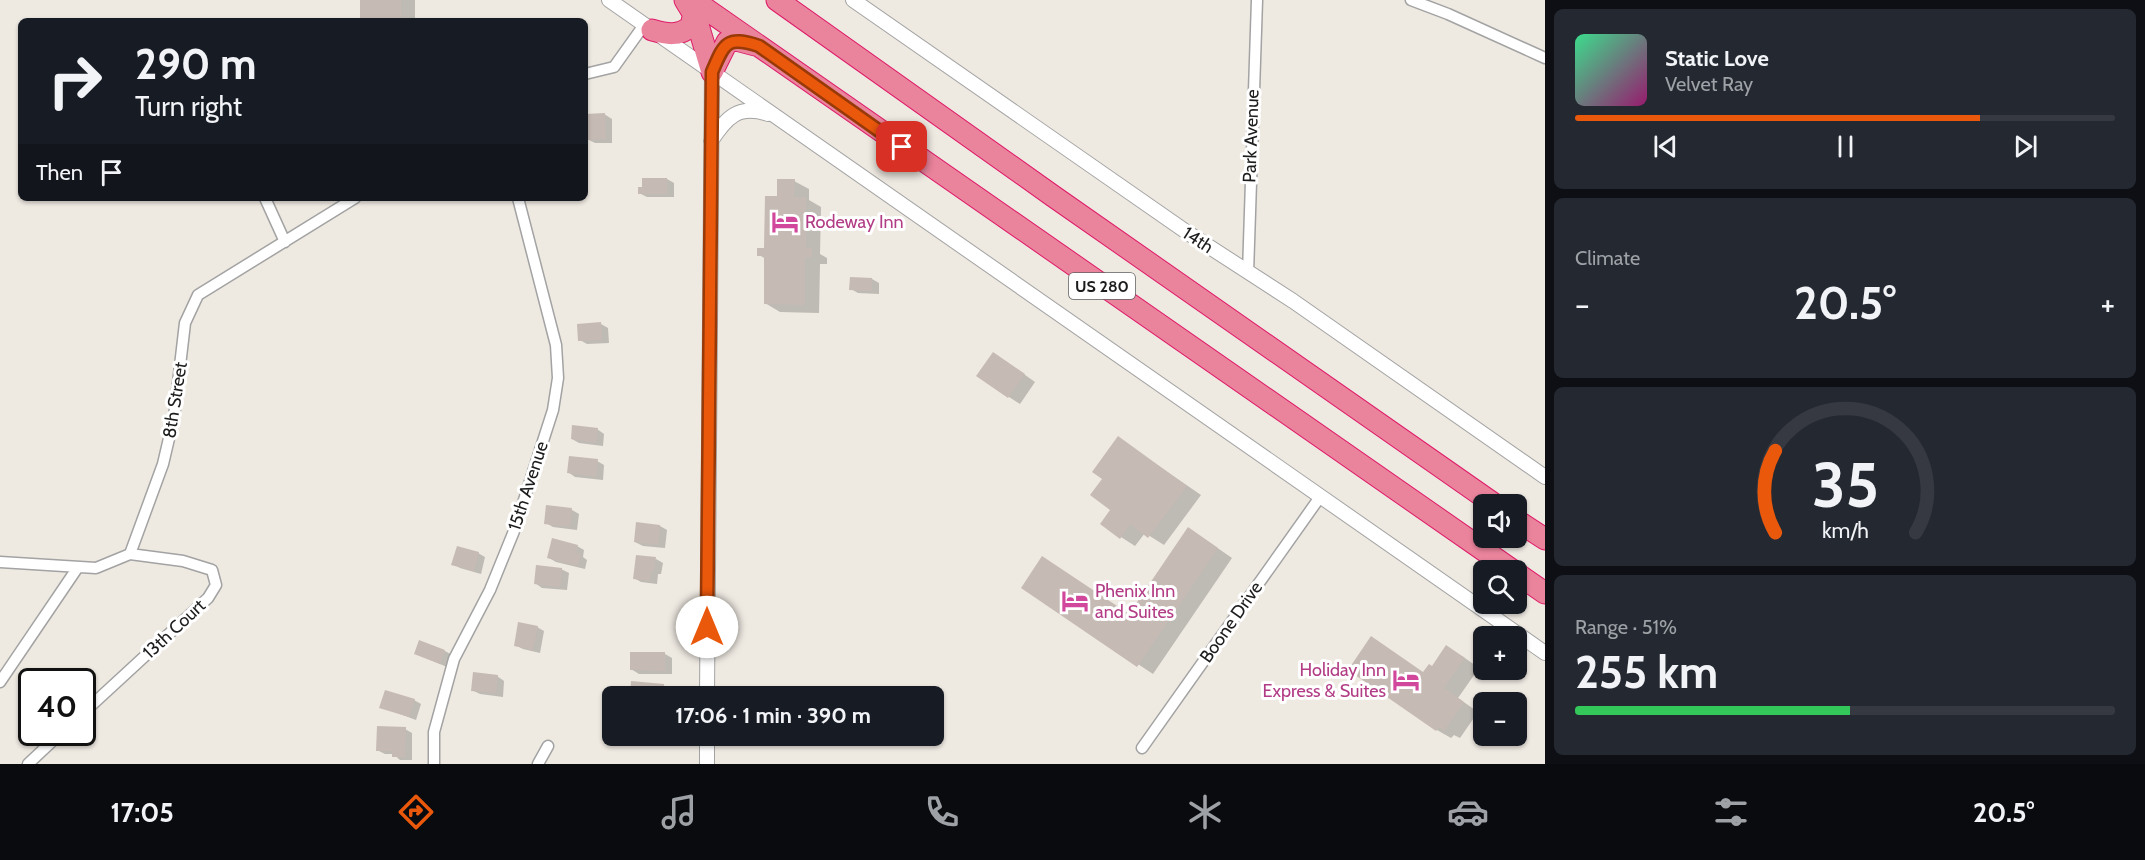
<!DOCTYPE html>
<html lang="en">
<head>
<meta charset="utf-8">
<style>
	body { margin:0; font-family:Cabin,sans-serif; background:#242831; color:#f1f3f6; height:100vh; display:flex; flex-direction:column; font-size:22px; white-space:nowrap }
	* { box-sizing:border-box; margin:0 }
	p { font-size:20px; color:#9ea1a6 }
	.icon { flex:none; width:33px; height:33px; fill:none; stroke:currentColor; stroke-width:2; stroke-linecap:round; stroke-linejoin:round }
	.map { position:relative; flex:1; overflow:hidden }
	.sheet { display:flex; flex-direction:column; gap:9px; padding:9px; background:#0d0f14; width:600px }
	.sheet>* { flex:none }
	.hud { position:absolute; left:18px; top:18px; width:570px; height:183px; border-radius:9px; box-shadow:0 2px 4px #0004; background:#171b24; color:#f1f3f6; overflow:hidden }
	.controls { position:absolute; left:1473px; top:494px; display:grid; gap:12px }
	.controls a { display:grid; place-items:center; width:54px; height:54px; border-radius:9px; background:#171b24; box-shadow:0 2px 4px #0004; font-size:30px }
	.speed { position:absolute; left:18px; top:668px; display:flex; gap:12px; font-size:30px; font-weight:700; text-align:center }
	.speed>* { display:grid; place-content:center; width:78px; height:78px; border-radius:50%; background:#171b24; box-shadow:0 2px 4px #0004; line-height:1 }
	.speed .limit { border:3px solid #111; border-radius:9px; background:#fff; color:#111 }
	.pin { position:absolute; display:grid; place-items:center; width:51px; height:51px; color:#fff; margin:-26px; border-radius:12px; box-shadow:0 3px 9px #0006 }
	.me { position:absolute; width:66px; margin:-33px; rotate:0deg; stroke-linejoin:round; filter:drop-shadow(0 0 4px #0008) }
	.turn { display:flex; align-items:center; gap:21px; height:126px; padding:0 18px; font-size:27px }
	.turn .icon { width:78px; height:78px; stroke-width:2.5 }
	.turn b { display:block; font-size:42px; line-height:51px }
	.then { display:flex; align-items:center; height:57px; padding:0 18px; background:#0003; gap:12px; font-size:22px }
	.big { font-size:45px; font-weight:700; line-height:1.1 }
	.sheet .tile { flex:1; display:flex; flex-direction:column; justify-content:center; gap:9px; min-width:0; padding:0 21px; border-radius:9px; background:#242831 }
	.sheet .dial { align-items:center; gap:0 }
	.dial svg { height:156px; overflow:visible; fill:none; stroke:#363941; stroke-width:7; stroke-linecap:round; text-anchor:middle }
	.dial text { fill:#f1f3f6; stroke:none }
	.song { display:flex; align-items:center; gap:18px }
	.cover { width:72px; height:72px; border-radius:9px; background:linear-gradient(135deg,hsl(150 70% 55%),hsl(320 70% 35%)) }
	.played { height:6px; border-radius:3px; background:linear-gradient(90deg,#ea580c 75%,#363941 75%) }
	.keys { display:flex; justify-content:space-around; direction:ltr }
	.heat { display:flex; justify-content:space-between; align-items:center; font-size:33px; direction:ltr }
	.charge { height:9px; border-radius:4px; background:linear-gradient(90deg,#34c759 51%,#363941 0) }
	.trip { position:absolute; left:602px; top:686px; width:342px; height:60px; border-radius:9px; background:#171b24; box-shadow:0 2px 4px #0004; font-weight:700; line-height:60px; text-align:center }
	.dock { display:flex; height:96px; justify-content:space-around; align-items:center; background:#090b0e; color:#9ea1a6 }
	.dock .icon { width:42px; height:42px }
	.dock .on { color:#ea580c }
	.dock b { font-size:27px; color:#f1f3f6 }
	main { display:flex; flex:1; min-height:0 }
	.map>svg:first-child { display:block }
	.shadow { fill:#0003 }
	.building { fill:#c6bab4 }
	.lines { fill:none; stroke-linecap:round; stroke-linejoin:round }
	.minor-casing { stroke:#a3a3a3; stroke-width:13 }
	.tertiary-casing { stroke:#a3a3a3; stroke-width:16 }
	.motorway-casing { stroke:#df1b69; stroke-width:23 }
	.minor { stroke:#fff; stroke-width:10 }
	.tertiary { stroke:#fff; stroke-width:14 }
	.motorway { stroke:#ea839c; stroke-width:21 }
	.route-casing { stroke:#983908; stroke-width:15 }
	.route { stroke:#ea580c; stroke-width:10 }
	.labels { text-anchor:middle; stroke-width:6; stroke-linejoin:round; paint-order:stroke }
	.shield { fill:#fff; stroke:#606060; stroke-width:1.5 }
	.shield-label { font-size:16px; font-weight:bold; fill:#1c1c1c }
	.street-label { font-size:18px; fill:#1c1c1c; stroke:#fff }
	.hotel-label { font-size:18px; fill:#b23c85; stroke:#fff; text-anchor:start }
</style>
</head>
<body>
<main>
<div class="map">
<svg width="1545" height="764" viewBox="0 0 1545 764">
	<rect width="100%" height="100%" fill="#eee9e1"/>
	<!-- shadow -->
	<path class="shadow" d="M361 0H415V21H361Z
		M604 114 612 119V143H595L587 139Z
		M667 179 674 183V197H647L639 193Z
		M794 181 809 189V200L821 207 820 254 827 258V264H820L819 313 780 312 765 303 766 259 759 255 766 249 778 198Z
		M872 279 879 283V294L858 293 851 289Z
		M601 324 608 328 609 343 587 344 580 340Z
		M1004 360 1035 382 1020 404 1009 397Z
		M597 429 604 434 603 446 579 443 572 439Z
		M1118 438 1201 495 1164 545 1145 533 1135 546 1121 537 1104 479Z
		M597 461 604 465 603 480 575 477 568 472Z
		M548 507 572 510 579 514 577 530 553 527 546 523Z
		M660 526 667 530 665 548 643 546 635 542Z
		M1203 538 1232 558 1153 674 1023 588 1043 558 1130 615Z
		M577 546 584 550 583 557 587 560 585 569 556 562 549 558Z
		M478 553 485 557 481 574 460 568 453 564Z
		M656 559 663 563 661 574H658L657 584 641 582 634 578Z
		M561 569 569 573 567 590 542 588 535 583Z
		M537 627 544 631 540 653 523 649 515 645Z
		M445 651 452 655 447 667 416 654Z
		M665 654 672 658V674H639L631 669Z
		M1462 656 1479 668 1458 698 1478 712 1460 738 1454 735 1451 738 1437 730 1424 673 1433 667Z
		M497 676 504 681 503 697 480 694 472 690Z
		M663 685 670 689V696H631Z
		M414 700 421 704 416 720 381 707Z
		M405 729 412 733V760H400L393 754H385L377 750Z"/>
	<!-- building -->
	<path class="building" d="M360 0H401V21H360Z
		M605 113 606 139 586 140 585 114Z
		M642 178H667V194H638V187H642Z
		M777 179H795L794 197H806V248H812V257H805V305L764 304V256H757V248H764L765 196H777Z
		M850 277 872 278V291L849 290Z
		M601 322 602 340 578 341 577 324Z
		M993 352 1025 374 1008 398 976 376Z
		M572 425 598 428 596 443 571 439Z
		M1118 436 1187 486 1148 538 1130 524 1120 539 1100 524 1110 510 1090 495 1102 479 1092 472Z
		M569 456 598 459 596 477 567 473Z
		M546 505 572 508 570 527 544 524Z
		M636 522 660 525 658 545 634 542Z
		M1188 527 1218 548 1137 667 1021 588 1042 556 1129 614Z
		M552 538 578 545 576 553 581 554 578 566 547 558Z
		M457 546 479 552 474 571 451 565Z
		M636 555 656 557 654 571H651L650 581 633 579Z
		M536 565 562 568 560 587 534 584Z
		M518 622 538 626 533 650 514 646Z
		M1371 636 1423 672 1429 664 1432 666 1446 645 1465 658 1444 688 1464 702 1444 731 1439 727 1436 731 1348 670Z
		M419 640 445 650 440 664 414 654Z
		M630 652H665V671L630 670Z
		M473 672 498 675 496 693 471 691Z
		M631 681 664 684 663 696H630Z
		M385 690 415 699 409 717 379 708Z
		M377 726 406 727 405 757H392V751H376Z"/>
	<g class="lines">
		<defs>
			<path id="minor" d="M1411 0 1448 14 1545 58
				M585 74 614 67 644 25
				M265 198 285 242
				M1248 273 1257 0
				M0 562 96 568 130 554 163 464 174 417 185 323 198 295 355 198
				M0 682 78 567
				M82 714 208 598 216 585 212 570 183 561 130 554
				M1142 748 1320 497
				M28 764 62 732
				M434 764V732L454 659 490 590 514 531 553 410 558 378 556 345 518 198
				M538 764 548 746"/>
			<path id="tertiary" d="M609 0 1545 653
				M853 0 1188 233 1293 301 1545 477
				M711 141C726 118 738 104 768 114
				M707 696 712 72
				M707 735V764"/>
			<path id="motorway" d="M685 0 696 18 712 72
				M693 0 1512 570
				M777 0 1053 196 1494 504
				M652 30C666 34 679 37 691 26L694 13
				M712 72 727 42 736 40 755 45
				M1516 520 1545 539
				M1516 573 1545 593"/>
		</defs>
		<!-- minor casing -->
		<use href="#minor" class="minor-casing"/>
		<!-- tertiary casing -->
		<use href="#tertiary" class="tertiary-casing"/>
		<!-- motorway casing -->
		<use href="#motorway" class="motorway-casing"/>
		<!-- minor -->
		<use href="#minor" class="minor"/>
		<!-- tertiary -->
		<use href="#tertiary" class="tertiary"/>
		<!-- motorway -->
		<use href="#motorway" class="motorway"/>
	</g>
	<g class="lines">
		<defs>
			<path id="route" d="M707 627 712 72C724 44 726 35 759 46L902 147"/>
		</defs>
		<!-- route casing -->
		<use href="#route" class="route-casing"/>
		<!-- route -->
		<use href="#route" class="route"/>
	</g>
	<!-- icons -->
	<defs>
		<symbol id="hotel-bare" viewBox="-9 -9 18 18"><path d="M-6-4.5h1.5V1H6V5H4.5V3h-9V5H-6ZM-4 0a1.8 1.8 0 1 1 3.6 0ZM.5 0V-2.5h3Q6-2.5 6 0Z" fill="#d1479c" stroke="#fff" stroke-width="2.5" paint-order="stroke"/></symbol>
	</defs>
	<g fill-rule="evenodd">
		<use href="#hotel-bare" x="766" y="203" width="38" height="38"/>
		<use href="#hotel-bare" x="1056" y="582" width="38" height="38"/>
		<use href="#hotel-bare" x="1387" y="661" width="38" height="38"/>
	</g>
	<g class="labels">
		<!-- shield labels -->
		<rect class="shield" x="1069" y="273" width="66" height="26" rx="4.5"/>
		<g class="shield-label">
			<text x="1102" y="292">US 280</text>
		</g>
		<!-- street labels -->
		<g class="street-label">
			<text transform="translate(1251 136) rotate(-88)" y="6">Park Avenue</text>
			<text transform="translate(1198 240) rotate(33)" y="6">14th</text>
			<text transform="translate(175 400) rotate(-81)" y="6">8th Street</text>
			<text transform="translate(528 486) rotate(-72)" y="6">15th Avenue</text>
			<text transform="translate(1231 622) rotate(-55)" y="6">Boone Drive</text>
			<text transform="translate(174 629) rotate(-43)" y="6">13th Court</text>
		</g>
		<!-- hotel labels -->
		<g class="hotel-label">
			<text x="805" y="228">Rodeway Inn</text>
			<text x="1095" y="597">Phenix Inn<tspan x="1095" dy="21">and Suites</tspan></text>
			<text x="1386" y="676" text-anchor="end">Holiday Inn<tspan x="1386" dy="21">Express &amp; Suites</tspan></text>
		</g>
	</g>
</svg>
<div class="controls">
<a><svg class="icon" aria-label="sound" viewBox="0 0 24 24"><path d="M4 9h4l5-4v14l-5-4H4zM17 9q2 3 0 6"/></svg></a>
<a><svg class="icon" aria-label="search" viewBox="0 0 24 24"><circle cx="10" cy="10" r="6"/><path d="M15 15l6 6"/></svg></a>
<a>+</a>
<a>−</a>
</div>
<div class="speed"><div class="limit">40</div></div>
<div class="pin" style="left:902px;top:147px;background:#d93025"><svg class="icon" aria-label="arrive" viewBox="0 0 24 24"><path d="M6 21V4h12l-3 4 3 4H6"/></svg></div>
<svg class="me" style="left:707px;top:627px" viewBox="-20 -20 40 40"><circle r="19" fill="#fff"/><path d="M0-13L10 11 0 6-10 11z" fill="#ea580c"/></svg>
<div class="trip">17:06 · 1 min · 390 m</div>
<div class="hud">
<div class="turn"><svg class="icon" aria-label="right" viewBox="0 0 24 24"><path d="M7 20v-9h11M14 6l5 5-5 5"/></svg><div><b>290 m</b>Turn right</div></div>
<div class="then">Then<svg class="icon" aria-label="arrive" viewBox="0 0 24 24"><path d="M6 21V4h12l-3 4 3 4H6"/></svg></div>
</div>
</div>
<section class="sheet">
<div class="tile">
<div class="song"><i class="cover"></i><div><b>Static Love</b><p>Velvet Ray</p></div></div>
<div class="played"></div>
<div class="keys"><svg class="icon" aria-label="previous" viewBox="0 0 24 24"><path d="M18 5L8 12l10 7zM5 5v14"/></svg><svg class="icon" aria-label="pause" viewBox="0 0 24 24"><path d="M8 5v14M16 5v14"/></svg><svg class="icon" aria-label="next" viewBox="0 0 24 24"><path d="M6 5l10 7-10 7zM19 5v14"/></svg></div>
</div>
<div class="tile"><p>Climate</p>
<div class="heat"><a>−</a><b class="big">20.5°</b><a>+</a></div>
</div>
<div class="tile dial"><svg viewBox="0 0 100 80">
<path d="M14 69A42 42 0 1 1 86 69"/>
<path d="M14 69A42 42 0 0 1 14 27" stroke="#ea580c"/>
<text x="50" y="56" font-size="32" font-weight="700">35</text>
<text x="50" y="72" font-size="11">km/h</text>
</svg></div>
<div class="tile"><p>Range · 51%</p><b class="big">255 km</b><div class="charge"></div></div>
</section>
</main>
<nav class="dock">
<b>17:05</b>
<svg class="icon on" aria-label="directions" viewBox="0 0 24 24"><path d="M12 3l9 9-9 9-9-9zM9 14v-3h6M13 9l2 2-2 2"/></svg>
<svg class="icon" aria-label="music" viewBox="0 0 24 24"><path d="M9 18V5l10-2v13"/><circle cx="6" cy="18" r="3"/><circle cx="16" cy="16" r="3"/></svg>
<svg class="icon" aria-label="phone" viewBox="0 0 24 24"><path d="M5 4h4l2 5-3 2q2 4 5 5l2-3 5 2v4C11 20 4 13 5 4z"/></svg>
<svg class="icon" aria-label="climate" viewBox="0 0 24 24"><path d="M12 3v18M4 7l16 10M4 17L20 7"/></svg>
<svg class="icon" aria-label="car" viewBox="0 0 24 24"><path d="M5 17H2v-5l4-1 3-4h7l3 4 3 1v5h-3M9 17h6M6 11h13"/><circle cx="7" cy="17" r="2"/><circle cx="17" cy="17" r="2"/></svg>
<svg class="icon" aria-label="filters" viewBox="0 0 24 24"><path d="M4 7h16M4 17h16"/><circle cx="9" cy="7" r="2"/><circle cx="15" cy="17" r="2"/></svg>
<b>20.5°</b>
</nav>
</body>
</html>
